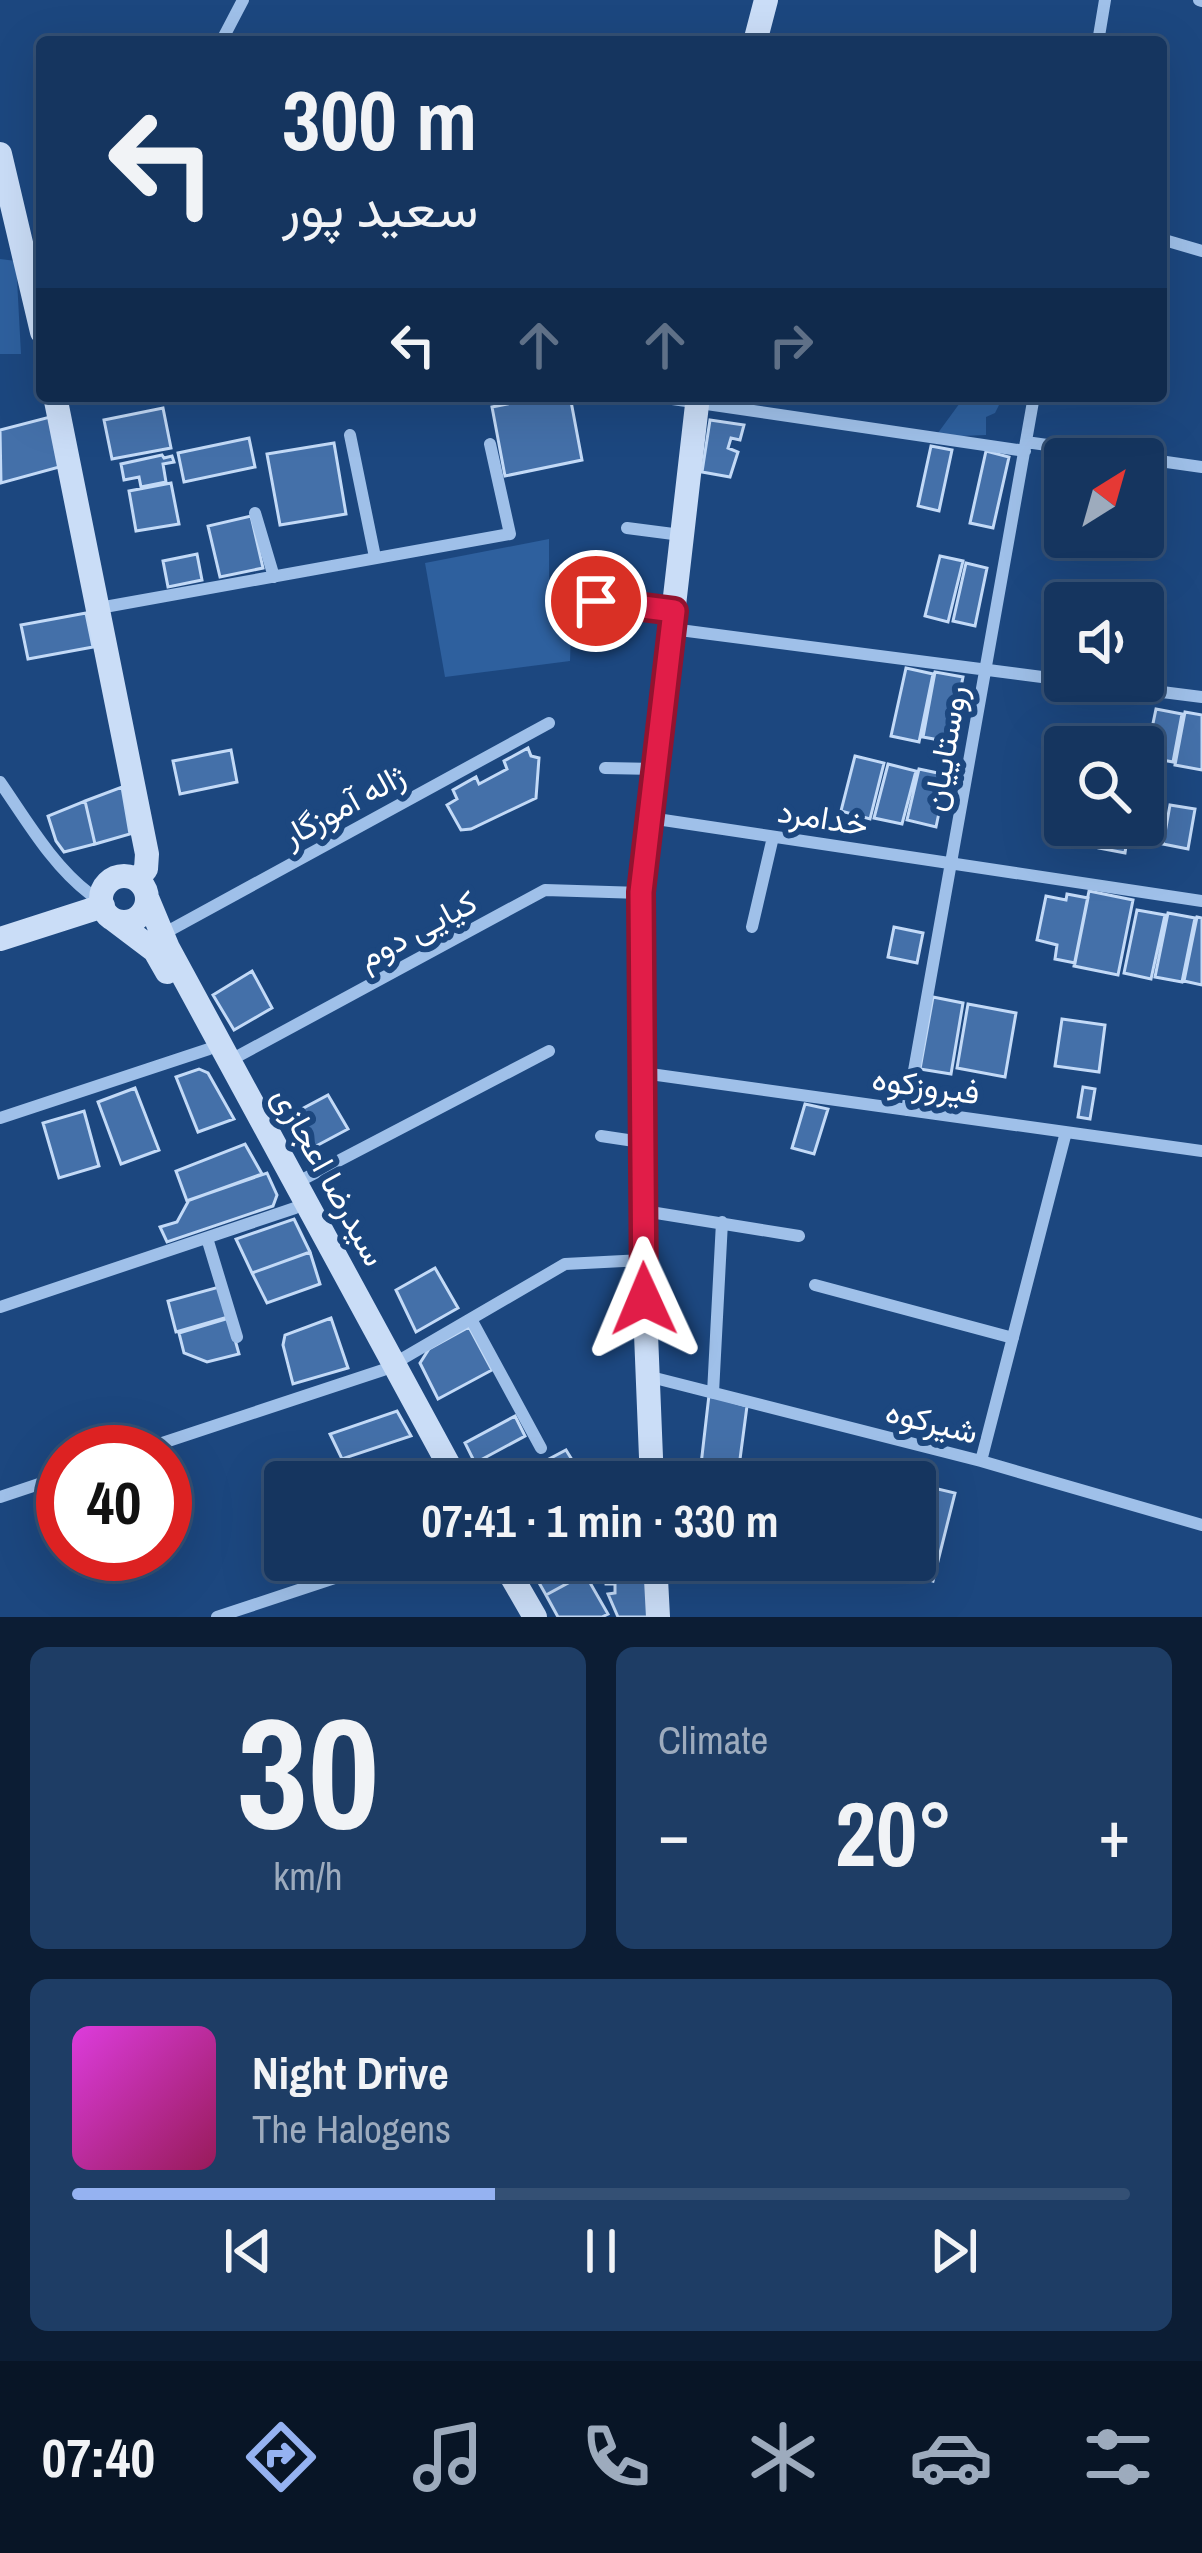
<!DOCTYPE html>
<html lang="en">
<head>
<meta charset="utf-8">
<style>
	body { margin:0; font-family:"Archivo Narrow",Vazirmatn,sans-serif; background:#1e3d65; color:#f1f3f6; height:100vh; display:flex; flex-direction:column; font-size:45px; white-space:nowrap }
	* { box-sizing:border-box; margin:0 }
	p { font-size:39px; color:#9dabbd }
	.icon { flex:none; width:66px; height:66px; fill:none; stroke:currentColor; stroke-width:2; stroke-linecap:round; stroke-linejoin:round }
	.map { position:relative; height:1617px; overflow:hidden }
	.details { display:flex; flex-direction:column; gap:30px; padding:30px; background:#0c1d34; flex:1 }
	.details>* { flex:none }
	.guide { position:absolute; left:36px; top:36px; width:1131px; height:366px; border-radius:12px; box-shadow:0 12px 48px #0002,0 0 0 3px #345074; background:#15355f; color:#f1f3f6; overflow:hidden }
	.needle { width:78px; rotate:37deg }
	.buttons { position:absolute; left:1044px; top:438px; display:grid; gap:24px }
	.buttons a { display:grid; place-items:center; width:120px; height:120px; border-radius:12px; background:#15355f; box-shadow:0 12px 48px #0002,0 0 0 3px #345074; font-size:60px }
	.speed { position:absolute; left:36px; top:1425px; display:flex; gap:24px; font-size:60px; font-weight:700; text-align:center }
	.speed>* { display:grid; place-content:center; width:156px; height:156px; border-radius:50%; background:#15355f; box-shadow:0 12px 48px #0002,0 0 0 3px #345074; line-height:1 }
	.speed .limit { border:18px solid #d22; background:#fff; color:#111 }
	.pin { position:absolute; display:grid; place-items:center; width:102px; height:102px; color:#fff; margin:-51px; border:6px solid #fff; border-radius:50%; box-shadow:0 3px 12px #0007 }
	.me { position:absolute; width:132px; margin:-66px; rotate:359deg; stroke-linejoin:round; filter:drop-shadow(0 0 9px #0008) }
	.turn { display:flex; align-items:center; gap:42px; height:252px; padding:0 48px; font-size:54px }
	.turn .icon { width:156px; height:156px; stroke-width:2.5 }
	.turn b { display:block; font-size:84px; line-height:102px }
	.lanes { display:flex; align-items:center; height:114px; padding:0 48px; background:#0003; justify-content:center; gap:60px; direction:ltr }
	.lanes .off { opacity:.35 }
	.big { font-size:90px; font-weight:700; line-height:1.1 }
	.details .card { flex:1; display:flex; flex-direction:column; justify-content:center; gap:18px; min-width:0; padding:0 42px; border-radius:18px; background:#1e3d65 }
	.details .dial { align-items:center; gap:0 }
	.dial b { font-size:156px; line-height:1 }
	.song { display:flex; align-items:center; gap:36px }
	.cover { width:144px; height:144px; border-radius:18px; background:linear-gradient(135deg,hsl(300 70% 55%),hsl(330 70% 35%)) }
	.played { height:12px; border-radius:6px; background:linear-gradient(90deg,#95b2f1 40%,#345074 40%) }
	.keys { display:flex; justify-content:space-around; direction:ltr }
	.heat { display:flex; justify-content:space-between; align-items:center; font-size:66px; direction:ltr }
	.details .tiles { flex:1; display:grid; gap:30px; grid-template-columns:1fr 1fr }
	.card:last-child { grid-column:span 2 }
	.trip { position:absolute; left:264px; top:1461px; width:672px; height:120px; border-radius:12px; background:#15355f; box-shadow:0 12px 48px #0002,0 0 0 3px #345074; font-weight:700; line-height:120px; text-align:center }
	.tabs { display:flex; height:192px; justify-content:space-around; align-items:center; background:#081526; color:#9dabbd }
	.tabs .icon { width:84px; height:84px }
	.tabs .current { color:#95b2f1 }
	.tabs b { font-size:54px; color:#f1f3f6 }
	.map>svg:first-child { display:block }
	.green { fill:#2e609e }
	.building { fill:#4470a9; stroke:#c3daf7; stroke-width:3 }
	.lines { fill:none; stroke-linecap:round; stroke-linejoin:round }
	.street { stroke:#9fc0e9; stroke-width:12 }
	.secondary { stroke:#caddf7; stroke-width:24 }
	.route-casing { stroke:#92132f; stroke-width:30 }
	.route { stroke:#e11d48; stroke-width:21 }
	.labels { text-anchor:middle; stroke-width:12; stroke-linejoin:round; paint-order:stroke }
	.street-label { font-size:33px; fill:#fff; stroke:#1c477f }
</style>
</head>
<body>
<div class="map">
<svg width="1202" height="1617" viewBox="0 0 1202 1617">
	<rect width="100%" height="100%" fill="#1c477f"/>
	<!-- green -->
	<path class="green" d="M0 259 16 261 21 354H0Z
		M965 396H995L994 400 999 405 995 413 986 417V435L935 437Z
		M549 539V590L572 604 570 661 445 677 425 563Z"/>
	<!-- building -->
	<path class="building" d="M547 396H570L582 460 505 476 492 407Z
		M163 408 171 448 112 459 104 420Z
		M50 417 63 466 1 483 0 430Z
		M710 420 744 425 740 440 731 438 728 448 738 452 730 477 702 472Z
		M249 438 255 467 184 482 178 453Z
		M334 443 346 514 280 525 267 454Z
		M931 446 952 450 939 511 918 506Z
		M986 451 1009 457 993 528 970 523Z
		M162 455 164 458 172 456 174 462 163 464 166 482 141 487 139 477 124 480 121 464Z
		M171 483 179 524 136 531 129 491Z
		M251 516 263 568 220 577 208 526Z
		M197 554 202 580 168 587 163 561Z
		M940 556 963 561 948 622 925 616Z
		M966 563 987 568 975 626 953 621Z
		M86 613 93 647 28 659 21 625Z
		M906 668 933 674 919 742 891 736Z
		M935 672 963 677 950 742 923 737Z
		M1156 709 1182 714 1173 762 1146 757Z
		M1185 712 1202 715V770L1175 765Z
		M528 748 531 756 539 758 536 798 471 829 461 830 447 805 457 799 453 790 476 777 479 784 507 769 504 761Z
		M231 750 237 782 180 794 173 761Z
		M855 756 884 763 870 819 841 811Z
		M888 764 916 771 902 824 874 818Z
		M919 769 947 775 936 827 907 820Z
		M122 787 130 834 95 844 85 801Z
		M85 801 95 844 64 852 56 841 48 816Z
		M1170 805 1195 809 1188 849 1163 844Z
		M1103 825H1129L1125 853 1099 848Z
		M1089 891 1133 900 1118 975 1074 966Z
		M1067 894 1088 898 1075 963 1055 959 1057 945 1037 940 1046 896 1066 900Z
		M1137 910 1165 915 1151 979 1124 973Z
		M1168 913 1195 918 1182 982 1155 977Z
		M1197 917 1202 918V985L1184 981Z
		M894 927 923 933 917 963 888 957Z
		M252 971 272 1008 234 1030 213 995Z
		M933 997 963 1003 951 1074 920 1069Z
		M968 1004 1016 1013 1005 1077 957 1068Z
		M1062 1019 1105 1025 1099 1072 1055 1066Z
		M199 1069 208 1073 234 1119 198 1132 176 1077Z
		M1083 1087 1095 1089 1090 1119 1078 1117Z
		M135 1088 159 1150 121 1164 98 1102Z
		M328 1095 348 1129 303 1153 285 1118Z
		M805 1104 828 1109 814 1154 792 1148Z
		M84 1111 99 1166 59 1178 43 1123Z
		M245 1144 262 1174 187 1201 176 1171Z
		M267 1173 277 1195 273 1206 167 1242 160 1227 177 1222 189 1200Z
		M294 1219 310 1252 252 1273 236 1239Z
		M310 1252 320 1284 267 1303 252 1273Z
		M435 1268 458 1308 416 1332 396 1290Z
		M219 1287 228 1317 176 1332 168 1301Z
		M229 1318 239 1354 207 1362 184 1353 179 1333Z
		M331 1318 348 1368 293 1384 283 1345 285 1335Z
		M469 1327 492 1370 438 1399 420 1363 429 1349Z
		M709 1395 747 1406 737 1482H699Z
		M397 1411 411 1436 342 1459 330 1434Z
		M515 1416 525 1436 475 1463 465 1443Z
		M566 1450 574 1463 570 1467 578 1479 573 1482H545L544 1478 539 1480 534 1467Z
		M921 1485 955 1493 933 1581 900 1571 902 1560H915V1510Z
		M526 1560H567L577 1578 546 1595Z
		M600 1560H648L650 1617H618L608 1594 615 1593V1584H606L605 1572H600L597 1563Z
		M585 1574 608 1614 602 1617H558L546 1595Z"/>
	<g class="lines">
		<!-- street -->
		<path class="street" d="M1199 0 1202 1
			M221 42 243 0
			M1098 42 1105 0
			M1161 239 1202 251
			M652 396 1025 451
			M350 435 375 557
			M1026 442 1202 467
			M255 513 274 577
			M627 528 681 535
			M596 600 673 611
			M99 608 510 534 490 444
			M672 629 1065 680
			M1075 681 1202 697
			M605 768 656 769
			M0 782C27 821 52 865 90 894
			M650 818 1202 901
			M752 927 773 837
			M163 934 549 723
			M229 1061 545 890 641 893
			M643 1073 1202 1151
			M907 1110 1034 396
			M0 1118 209 1049
			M601 1136 641 1142
			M296 1183 549 1051
			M644 1211 799 1236
			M207 1238 237 1337
			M815 1285 1013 1338
			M0 1307 295 1208
			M471 1319 541 1448
			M647 1376 981 1461 1202 1525
			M713 1393 722 1222
			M135 1452 383 1370 565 1264 643 1260
			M981 1461 1066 1132
			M0 1497 63 1476
			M217 1617 389 1560"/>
		<!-- secondary -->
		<path class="secondary" d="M755 42 766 0
			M0 154 42 332
			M55 396 147 854 146 869 137 880
			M101 899a23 23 0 1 1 46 0a23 23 0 1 1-46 0Z
			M148 900 168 948 458 1482
			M114 920 155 951 167 972
			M0 939 103 906
			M652 1482 643 1260 641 893 698 396
			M502 1560 535 1617
			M655 1560 658 1617"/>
	</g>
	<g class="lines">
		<defs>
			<path id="route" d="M596 601 674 611 641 892 644 1299"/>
		</defs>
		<!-- route casing -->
		<use href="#route" class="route-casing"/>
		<!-- route -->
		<use href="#route" class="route"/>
	</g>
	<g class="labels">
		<!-- street labels -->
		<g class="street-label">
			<text transform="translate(944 748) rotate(-80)" y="12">روستاییان</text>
			<text transform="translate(343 805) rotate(-29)" y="12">ژاله آموزگار</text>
			<text transform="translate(823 817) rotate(9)" y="12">خدامرد</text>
			<text transform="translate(417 929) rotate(-28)" y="12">کیایی دوم</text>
			<text transform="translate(926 1085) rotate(8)" y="12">فیروزکوه</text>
			<text transform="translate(330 1176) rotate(61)" y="12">سیدرضا اعجازی</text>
			<text transform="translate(932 1421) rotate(14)" y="12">شیرکوه</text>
		</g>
	</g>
</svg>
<div class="buttons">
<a><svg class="needle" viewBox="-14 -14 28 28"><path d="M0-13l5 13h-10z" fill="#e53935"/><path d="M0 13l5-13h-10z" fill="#9dabbd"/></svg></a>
<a><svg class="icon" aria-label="sound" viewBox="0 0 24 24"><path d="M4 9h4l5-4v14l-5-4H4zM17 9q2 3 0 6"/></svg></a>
<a><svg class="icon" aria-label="search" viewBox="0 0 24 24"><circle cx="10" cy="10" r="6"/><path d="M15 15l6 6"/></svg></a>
</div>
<div class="speed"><div class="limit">40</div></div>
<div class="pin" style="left:596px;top:601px;background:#d93025"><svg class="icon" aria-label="arrive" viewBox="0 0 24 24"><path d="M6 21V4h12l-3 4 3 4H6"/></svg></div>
<svg class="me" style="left:644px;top:1299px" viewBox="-20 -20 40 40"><path d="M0-17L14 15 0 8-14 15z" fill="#e11d48" stroke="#fff" stroke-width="4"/></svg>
<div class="trip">07:41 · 1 min · 330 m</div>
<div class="guide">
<div class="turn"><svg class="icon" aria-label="left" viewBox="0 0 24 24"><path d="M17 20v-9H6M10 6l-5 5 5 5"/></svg><div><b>300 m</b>سعید پور</div></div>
<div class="lanes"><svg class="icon" aria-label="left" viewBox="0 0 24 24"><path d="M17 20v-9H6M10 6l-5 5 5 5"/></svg><svg class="icon off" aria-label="ahead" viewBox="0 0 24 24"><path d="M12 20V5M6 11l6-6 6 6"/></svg><svg class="icon off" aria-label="ahead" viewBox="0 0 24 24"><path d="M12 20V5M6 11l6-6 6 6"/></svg><svg class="icon off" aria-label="right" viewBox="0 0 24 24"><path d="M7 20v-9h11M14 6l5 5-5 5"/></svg></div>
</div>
</div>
<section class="details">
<div class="tiles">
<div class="card dial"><b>30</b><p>km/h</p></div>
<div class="card"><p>Climate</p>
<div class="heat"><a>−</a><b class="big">20°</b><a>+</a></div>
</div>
<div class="card">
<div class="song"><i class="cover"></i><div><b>Night Drive</b><p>The Halogens</p></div></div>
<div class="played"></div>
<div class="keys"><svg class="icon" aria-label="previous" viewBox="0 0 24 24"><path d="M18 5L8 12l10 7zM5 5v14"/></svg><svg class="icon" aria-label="pause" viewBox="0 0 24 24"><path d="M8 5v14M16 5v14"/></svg><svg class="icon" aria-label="next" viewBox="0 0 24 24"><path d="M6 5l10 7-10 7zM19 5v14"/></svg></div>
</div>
</div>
</section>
<nav class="tabs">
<b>07:40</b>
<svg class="icon current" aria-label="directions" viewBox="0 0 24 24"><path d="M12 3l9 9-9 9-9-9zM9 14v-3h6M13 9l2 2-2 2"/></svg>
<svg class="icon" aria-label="music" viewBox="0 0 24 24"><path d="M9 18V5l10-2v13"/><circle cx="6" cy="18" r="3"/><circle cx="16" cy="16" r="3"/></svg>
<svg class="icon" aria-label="phone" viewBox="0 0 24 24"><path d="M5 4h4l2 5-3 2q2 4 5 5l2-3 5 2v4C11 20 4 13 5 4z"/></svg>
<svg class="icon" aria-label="climate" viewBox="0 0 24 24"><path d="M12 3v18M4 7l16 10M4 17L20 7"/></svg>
<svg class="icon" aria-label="car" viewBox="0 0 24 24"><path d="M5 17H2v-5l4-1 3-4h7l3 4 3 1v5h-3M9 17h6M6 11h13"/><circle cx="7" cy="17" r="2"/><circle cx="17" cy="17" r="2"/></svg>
<svg class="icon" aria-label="filters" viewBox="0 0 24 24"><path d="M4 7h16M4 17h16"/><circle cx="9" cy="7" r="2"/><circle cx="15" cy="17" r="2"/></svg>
</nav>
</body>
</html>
